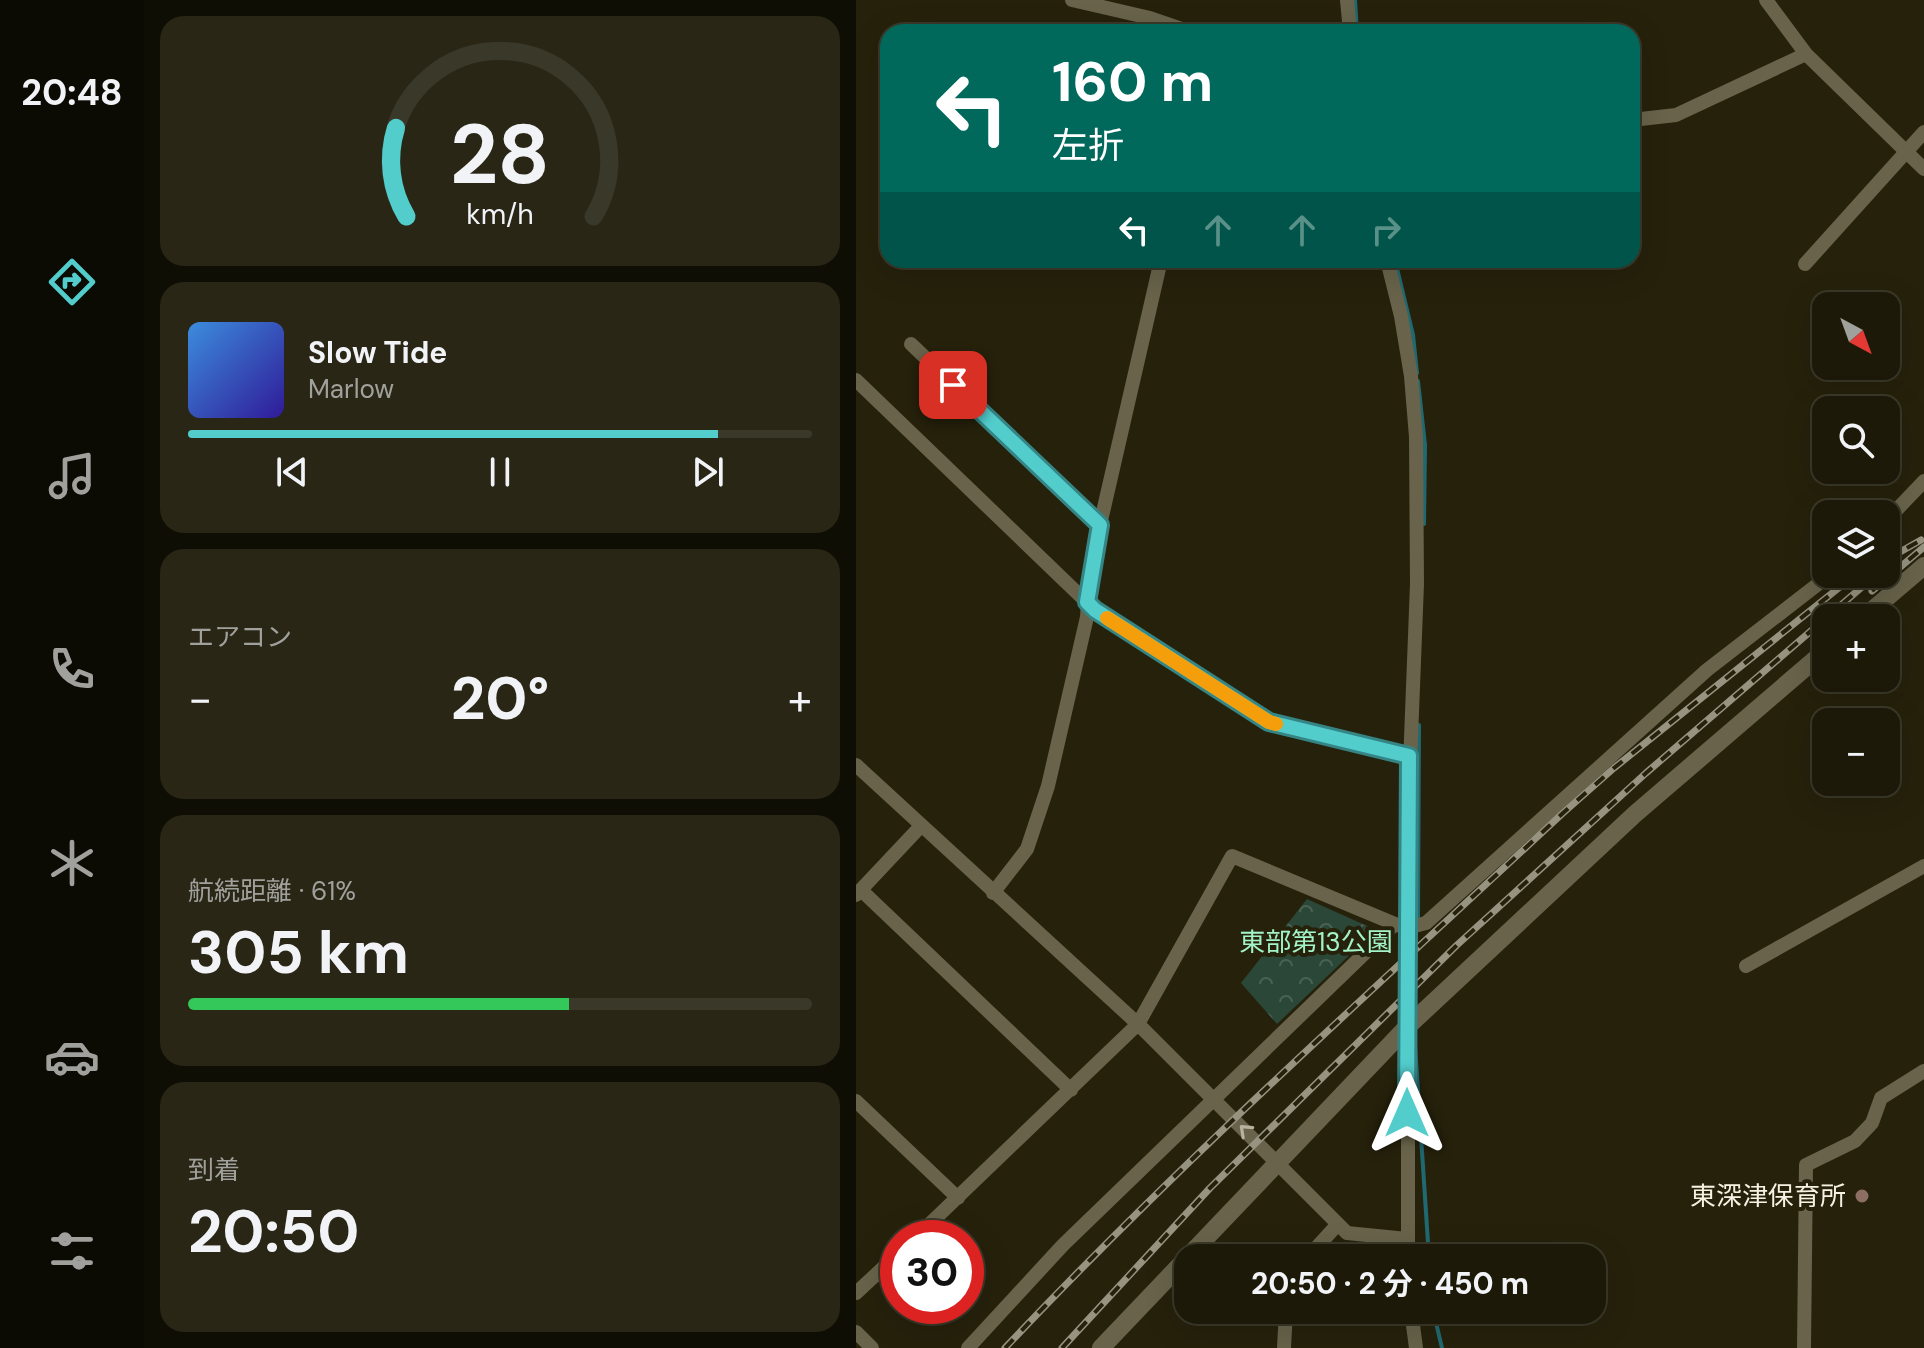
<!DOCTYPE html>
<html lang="ja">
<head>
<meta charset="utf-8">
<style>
	body { margin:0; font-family:"DM Sans","Noto Sans JP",sans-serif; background:#292616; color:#f1f3f6; height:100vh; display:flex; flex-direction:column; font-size:30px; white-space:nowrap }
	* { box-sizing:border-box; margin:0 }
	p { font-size:26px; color:#a0a09c }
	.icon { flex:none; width:44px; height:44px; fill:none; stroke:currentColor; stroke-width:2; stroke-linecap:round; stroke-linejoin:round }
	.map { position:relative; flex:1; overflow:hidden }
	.panel { display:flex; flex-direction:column; gap:16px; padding:16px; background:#0f0e04; width:712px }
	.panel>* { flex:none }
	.top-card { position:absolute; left:24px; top:24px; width:760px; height:244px; border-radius:24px; box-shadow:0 8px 32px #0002,0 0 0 2px #3a3829; background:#00695c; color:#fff; overflow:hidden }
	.needle { width:52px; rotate:139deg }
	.controls { position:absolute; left:956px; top:292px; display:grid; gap:16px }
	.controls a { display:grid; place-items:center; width:88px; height:88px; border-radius:16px; background:#1c1908; box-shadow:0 8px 32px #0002,0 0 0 2px #3a3829; font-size:40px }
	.speed { position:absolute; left:24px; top:1220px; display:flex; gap:16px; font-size:40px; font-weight:700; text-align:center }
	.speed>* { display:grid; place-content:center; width:104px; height:104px; border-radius:50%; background:#1c1908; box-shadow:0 8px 32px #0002,0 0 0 2px #3a3829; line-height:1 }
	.speed .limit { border:12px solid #d22; background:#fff; color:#111 }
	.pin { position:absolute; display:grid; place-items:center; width:68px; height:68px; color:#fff; margin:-34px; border-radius:16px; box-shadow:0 4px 12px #0006 }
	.me { position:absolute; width:88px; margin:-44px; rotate:0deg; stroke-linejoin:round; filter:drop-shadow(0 0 6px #0008) }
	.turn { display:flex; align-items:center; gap:28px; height:168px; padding:0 40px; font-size:36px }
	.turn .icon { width:104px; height:104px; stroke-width:2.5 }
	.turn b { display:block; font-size:56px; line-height:68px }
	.lanes { display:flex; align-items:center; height:76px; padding:0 40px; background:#0003; justify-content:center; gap:40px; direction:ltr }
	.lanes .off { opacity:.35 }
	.big { font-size:60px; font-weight:700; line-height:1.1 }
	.panel .tile { flex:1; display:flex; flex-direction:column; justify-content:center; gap:12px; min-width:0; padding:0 28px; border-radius:24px; background:#292616 }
	.panel .dial { align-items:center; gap:0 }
	.dial svg { height:208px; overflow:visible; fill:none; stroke:#3a3829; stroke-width:7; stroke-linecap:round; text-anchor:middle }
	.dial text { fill:#f1f3f6; stroke:none }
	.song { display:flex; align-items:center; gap:24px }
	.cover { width:96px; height:96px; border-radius:12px; background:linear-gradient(135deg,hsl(210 70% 55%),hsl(250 70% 35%)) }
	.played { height:8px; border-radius:4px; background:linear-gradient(90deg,#52cdcc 85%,#3a3829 85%) }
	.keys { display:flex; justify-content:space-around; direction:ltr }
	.heat { display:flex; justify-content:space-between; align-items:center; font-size:44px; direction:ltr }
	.charge { height:12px; border-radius:6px; background:linear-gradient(90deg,#34c759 61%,#3a3829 0) }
	.trip { position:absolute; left:318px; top:1244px; width:432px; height:80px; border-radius:24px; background:#1c1908; box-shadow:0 8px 32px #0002,0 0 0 2px #3a3829; font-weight:700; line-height:80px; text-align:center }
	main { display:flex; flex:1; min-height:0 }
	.tabs { display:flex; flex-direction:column; width:144px; justify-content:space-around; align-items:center; background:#0b0a03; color:#a0a09c }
	.tabs .icon { width:56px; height:56px }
	.tabs .current { color:#52cdcc }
	.tabs b { font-size:36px; color:#f1f3f6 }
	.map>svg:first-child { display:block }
	.park { fill:url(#park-crowns) }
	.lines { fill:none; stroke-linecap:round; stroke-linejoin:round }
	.stream { stroke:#216971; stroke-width:4 }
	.minor { stroke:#68634a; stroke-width:14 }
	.tertiary { stroke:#68634a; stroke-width:18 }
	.rail-casing { stroke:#979381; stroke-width:7 }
	.rail { stroke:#26210b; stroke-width:4; stroke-dasharray:12; stroke-linecap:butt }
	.oneway { stroke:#b6b29f }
	.route-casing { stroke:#358585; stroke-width:20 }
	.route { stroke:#52cdcc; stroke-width:14 }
	.slow { stroke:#f59e0b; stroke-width:14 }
	.education-dot { fill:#8d6e63; stroke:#26210b; stroke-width:3 }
	.labels { text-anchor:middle; stroke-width:8; stroke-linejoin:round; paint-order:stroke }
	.park-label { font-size:26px; fill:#a2f3c8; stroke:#26210b }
	.poi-label { font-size:26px; fill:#f5f2e4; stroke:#26210b; text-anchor:end }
</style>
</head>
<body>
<main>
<nav class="tabs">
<b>20:48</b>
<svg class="icon current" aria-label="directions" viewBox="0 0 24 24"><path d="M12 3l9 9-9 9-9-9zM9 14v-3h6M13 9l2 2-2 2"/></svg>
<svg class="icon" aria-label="music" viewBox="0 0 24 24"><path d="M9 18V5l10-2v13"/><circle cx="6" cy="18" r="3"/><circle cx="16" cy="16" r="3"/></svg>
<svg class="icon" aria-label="phone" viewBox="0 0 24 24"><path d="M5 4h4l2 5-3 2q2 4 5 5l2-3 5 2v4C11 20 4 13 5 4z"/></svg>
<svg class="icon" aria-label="climate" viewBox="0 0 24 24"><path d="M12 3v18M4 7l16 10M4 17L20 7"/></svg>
<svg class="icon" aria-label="car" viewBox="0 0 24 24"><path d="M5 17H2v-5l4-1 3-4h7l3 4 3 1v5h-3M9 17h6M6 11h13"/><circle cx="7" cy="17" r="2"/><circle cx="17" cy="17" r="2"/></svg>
<svg class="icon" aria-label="filters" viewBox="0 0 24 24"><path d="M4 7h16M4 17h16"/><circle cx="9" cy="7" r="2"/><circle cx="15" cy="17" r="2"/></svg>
</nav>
<section class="panel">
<div class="tile dial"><svg viewBox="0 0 100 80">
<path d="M14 69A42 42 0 1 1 86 69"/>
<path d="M14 69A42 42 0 0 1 10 35" stroke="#52cdcc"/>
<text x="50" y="56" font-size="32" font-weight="700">28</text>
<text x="50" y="72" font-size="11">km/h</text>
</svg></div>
<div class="tile">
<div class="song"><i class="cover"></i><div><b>Slow Tide</b><p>Marlow</p></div></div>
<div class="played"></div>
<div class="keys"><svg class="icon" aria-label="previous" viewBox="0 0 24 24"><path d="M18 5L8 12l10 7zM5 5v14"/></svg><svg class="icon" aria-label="pause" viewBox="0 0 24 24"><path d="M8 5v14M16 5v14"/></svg><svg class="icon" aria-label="next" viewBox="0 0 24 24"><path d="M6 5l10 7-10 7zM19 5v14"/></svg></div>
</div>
<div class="tile"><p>エアコン</p>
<div class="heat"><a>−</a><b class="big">20°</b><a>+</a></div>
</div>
<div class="tile"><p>航続距離 · 61%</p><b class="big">305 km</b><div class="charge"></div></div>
<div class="tile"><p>到着</p><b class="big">20:50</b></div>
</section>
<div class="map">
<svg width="1068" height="1348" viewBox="0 0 1068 1348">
	<defs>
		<pattern id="park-crowns" width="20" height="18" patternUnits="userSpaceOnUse" patternTransform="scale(2)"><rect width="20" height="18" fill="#2a4738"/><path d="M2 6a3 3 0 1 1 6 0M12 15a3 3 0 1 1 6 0" fill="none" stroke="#4a6255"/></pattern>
	</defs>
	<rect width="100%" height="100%" fill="#26210b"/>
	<!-- park -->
	<path class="park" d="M451 899 520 930 421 1024 385 983Z"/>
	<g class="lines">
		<!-- stream -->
		<path class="stream" d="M499 0 501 32
			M539 260 557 335 561 373
			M562 381 569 445 568 524
			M562 919 563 725
			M559 1045 573 1258
			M577 1310 586 1348"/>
		<!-- minor -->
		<path class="minor" d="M216 0 294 18 335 32
			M491 0 494 32
			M910 0 950 54 1068 169
			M776 120 820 115 950 54
			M531 260 545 316 555 376 560 437 561 584 552 816V1258
			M949 264 1068 132
			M55 344 244 525
			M0 380 239 610 413 722 553 756
			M1030 521 1068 481
			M0 765 282 1024 491 1233 551 1239
			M5 890 215 1090
			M137 893 171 849 192 786 231 617 233 588 244 525 305 260
			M0 895 64 827
			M890 966 1068 866
			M0 1101 102 1198
			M59 1238 282 1024 376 856 539 924
			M451 1258 482 1224
			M0 1293 42 1254
			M555 1310 560 1348
			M0 1332 16 1348
			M112 1348 207 1245 539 924 551 928 570 923 851 670 975 574
			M428 1348 430 1310
			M948 1348 950 1165 999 1141 1016 1123 1025 1098 1068 1071"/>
		<!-- tertiary -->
		<path class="tertiary" d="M1007 618 1068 566
			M245 1348 551 1027 779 814 970 650"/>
		<defs>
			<path id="rail" d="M1030 560 1065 540
				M1016 591 1068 547
				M149 1348C325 1161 518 989 707 813L758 768 1000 574
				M206 1348 354 1188 601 945 790 773 1021 574"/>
		</defs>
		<!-- rail casing -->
		<use href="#rail" class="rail-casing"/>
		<!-- rail -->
		<use href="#rail" class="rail"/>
	</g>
	<!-- one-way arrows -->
	<defs><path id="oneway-chevron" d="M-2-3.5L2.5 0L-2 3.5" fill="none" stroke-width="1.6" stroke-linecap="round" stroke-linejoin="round" transform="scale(2)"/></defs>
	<use class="oneway" href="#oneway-chevron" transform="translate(389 1130) rotate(-137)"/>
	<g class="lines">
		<defs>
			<path id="route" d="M97 385 244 525 231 602 239 610 413 722 553 756 551 1113"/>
		</defs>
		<!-- route casing -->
		<use href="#route" class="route-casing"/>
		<!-- route -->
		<use href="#route" class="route"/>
		<!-- slow -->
		<path class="slow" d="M251 618 413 722 420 724"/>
	</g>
	<!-- markers -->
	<circle class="education-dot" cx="1006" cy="1196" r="8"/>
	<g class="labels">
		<!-- park labels -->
		<g class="park-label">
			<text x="460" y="951">東部第13公園</text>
		</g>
		<!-- poi labels -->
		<g class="poi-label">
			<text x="990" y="1205">東深津保育所</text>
		</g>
	</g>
</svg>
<div class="controls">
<a><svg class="needle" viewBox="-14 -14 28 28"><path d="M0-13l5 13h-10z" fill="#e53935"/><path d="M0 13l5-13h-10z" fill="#a0a09c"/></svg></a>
<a><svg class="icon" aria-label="search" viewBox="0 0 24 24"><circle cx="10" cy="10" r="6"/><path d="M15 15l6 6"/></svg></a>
<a><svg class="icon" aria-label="layers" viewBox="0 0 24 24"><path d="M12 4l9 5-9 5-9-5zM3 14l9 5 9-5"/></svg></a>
<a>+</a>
<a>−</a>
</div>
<div class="speed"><div class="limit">30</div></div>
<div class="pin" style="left:97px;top:385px;background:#d93025"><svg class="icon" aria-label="arrive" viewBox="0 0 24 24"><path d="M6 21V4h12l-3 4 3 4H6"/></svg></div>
<svg class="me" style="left:551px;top:1113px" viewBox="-20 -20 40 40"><path d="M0-17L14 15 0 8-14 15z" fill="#52cdcc" stroke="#fff" stroke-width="4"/></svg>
<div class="trip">20:50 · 2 分 · 450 m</div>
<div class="top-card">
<div class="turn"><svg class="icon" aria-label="left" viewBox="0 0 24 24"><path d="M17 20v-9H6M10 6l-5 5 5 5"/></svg><div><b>160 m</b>左折</div></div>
<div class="lanes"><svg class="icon" aria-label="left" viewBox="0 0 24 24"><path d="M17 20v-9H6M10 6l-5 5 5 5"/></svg><svg class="icon off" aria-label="ahead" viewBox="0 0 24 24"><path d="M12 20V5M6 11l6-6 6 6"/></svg><svg class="icon off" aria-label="ahead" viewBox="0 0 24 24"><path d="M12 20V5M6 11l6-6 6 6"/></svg><svg class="icon off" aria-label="right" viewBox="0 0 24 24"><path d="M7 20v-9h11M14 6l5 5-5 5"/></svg></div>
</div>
</div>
</main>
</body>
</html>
